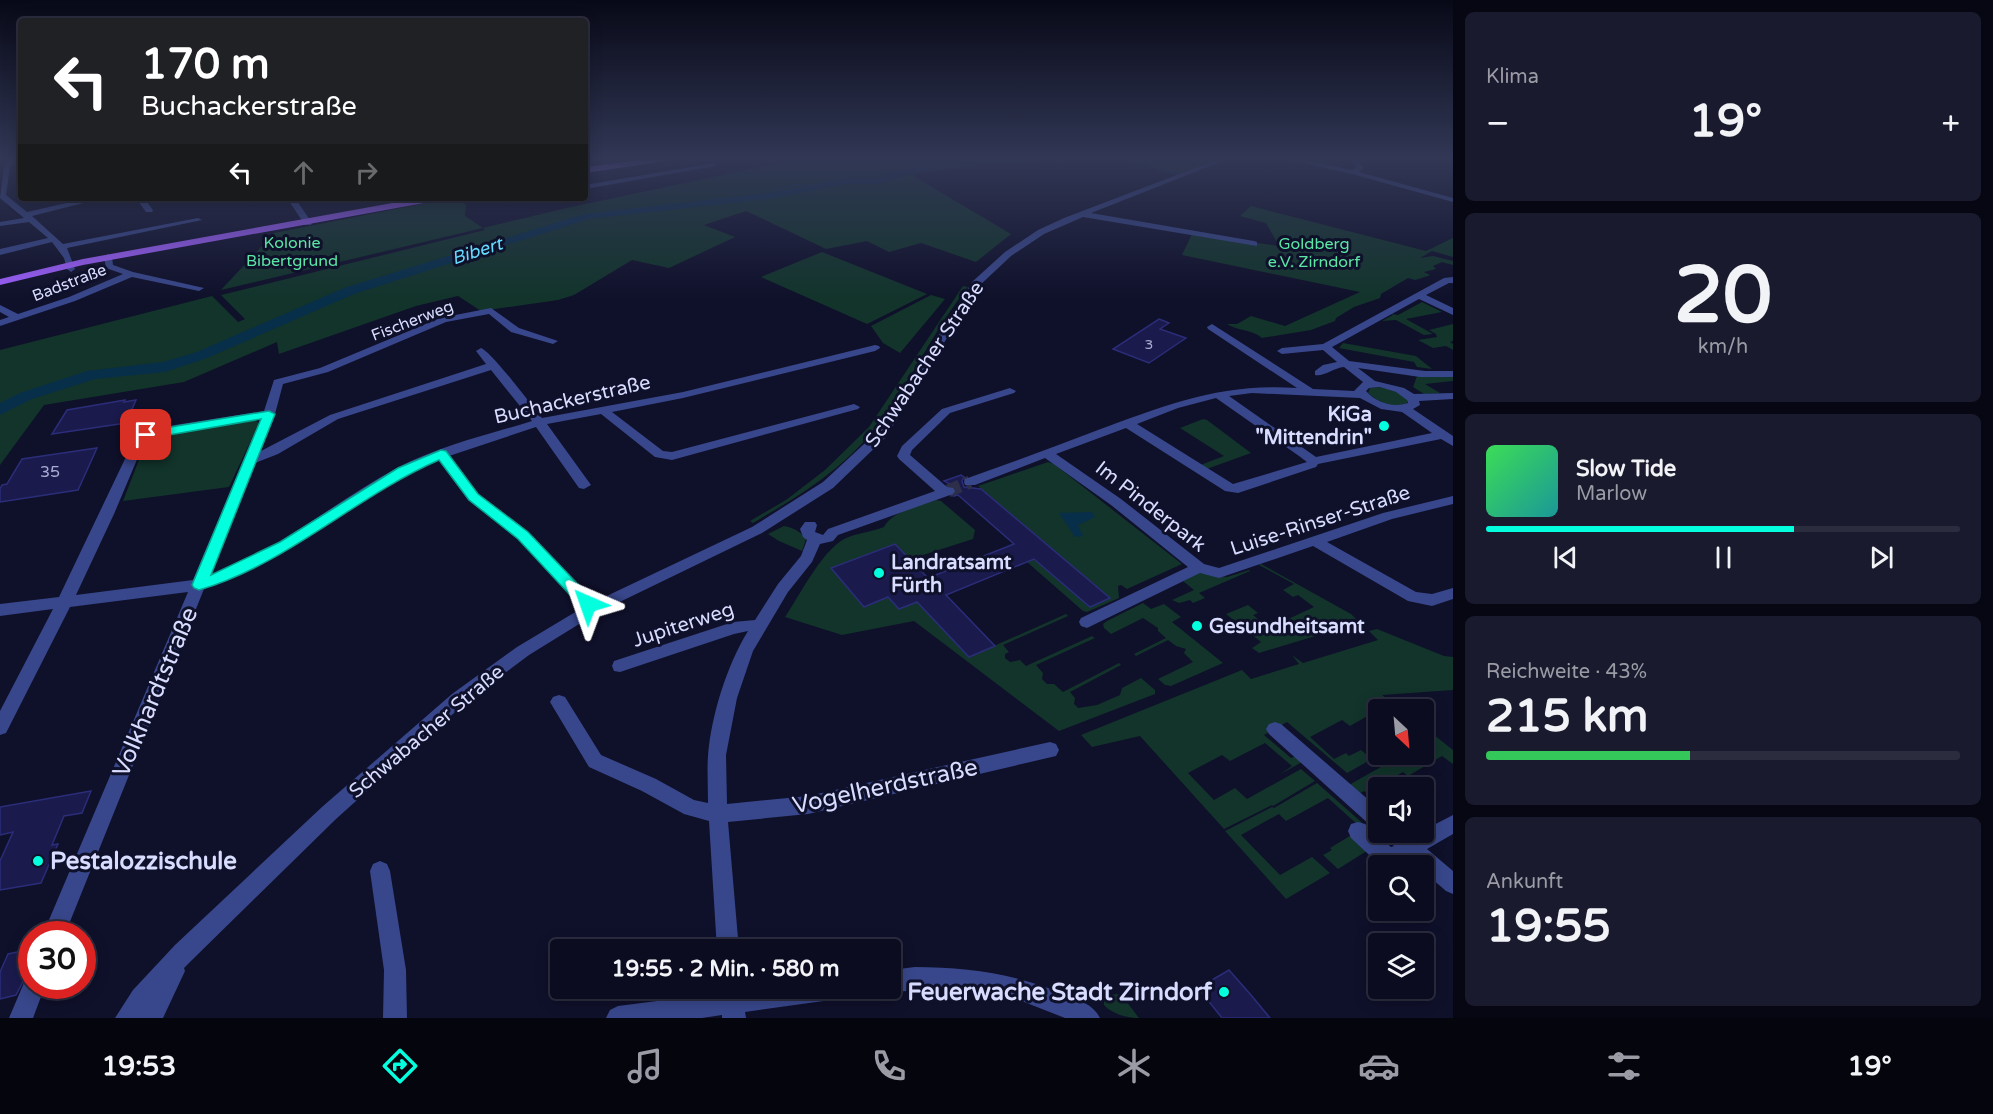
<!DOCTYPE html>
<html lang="de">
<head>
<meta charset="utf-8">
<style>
	body { margin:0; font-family:"Varela Round",sans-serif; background:#191a2d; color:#f1f3f6; height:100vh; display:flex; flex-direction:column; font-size:22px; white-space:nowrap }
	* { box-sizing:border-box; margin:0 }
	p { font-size:20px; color:#9a9ba5 }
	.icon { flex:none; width:33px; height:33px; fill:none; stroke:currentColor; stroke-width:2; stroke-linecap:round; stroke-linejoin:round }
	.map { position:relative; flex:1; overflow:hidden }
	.sheet { display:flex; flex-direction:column; gap:12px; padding:12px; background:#060712; width:540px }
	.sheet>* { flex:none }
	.hud { position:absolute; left:18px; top:18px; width:570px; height:183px; border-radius:6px; box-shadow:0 3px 15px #0003,0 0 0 2px #2b2c3e; background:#202124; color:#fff; overflow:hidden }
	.needle { width:39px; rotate:154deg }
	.buttons { position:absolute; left:1368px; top:699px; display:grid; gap:12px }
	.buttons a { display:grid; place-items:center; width:66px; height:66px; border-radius:6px; background:#0b0c20; box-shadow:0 3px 15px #0003,0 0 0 2px #2b2c3e; font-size:30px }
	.speed { position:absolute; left:18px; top:921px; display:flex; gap:12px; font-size:30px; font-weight:700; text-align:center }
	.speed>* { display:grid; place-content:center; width:78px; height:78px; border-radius:50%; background:#0b0c20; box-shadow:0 3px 15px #0003,0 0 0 2px #2b2c3e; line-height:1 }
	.speed .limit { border:9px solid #d22; background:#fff; color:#111 }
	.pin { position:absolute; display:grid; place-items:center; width:51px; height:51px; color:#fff; margin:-26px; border-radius:12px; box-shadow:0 3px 9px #0006 }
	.me { position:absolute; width:66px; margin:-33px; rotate:317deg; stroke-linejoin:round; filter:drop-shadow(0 0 4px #0008) }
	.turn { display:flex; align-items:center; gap:21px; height:126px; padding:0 24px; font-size:27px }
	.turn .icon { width:78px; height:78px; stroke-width:2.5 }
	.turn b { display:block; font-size:42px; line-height:51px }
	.lanes { display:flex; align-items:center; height:57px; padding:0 24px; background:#0003; justify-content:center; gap:30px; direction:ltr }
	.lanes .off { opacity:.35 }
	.big { font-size:45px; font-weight:800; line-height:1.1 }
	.sheet .card { flex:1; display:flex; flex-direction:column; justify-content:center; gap:9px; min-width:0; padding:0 21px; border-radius:9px; background:#191a2d }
	.sheet .dial { align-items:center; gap:0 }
	.dial b { font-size:78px; line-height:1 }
	.song { display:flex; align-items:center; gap:18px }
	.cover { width:72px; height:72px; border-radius:9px; background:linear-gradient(135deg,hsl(130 70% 55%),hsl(180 70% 35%)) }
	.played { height:6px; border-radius:3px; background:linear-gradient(90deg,#04ffdf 65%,#2b2c3e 65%) }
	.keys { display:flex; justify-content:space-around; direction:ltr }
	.heat { display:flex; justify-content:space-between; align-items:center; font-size:33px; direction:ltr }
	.charge { height:9px; border-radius:4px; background:linear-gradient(90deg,#34c759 43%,#2b2c3e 0) }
	.trip { position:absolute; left:550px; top:939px; width:351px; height:60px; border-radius:6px; background:#0b0c20; box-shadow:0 3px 15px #0003,0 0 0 2px #2b2c3e; font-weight:800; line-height:60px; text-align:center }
	.tabs { display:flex; height:96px; justify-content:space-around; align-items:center; background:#04050d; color:#9a9ba5 }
	.tabs .icon { width:42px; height:42px }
	.tabs .active { color:#04ffdf }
	.tabs b { font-size:27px; color:#f1f3f6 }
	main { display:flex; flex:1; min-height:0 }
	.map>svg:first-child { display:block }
	.green { fill:#12342b }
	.water { fill:#082f4a }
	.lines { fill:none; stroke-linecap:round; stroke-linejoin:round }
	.stream { stroke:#082f4a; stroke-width:1.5 }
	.river { fill:#082f4a; fill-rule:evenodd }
	.building { fill:#1a1b4c; stroke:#2b2d79; stroke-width:1.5 }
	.minor-tunnel { stroke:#2d2f4a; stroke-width:13; stroke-dasharray:13 6; stroke-linecap:butt }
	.minor { fill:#38478b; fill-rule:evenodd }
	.major { fill:#9f5fff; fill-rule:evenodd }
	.route { fill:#04ffdf; stroke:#03a691; stroke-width:1.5 }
	.poi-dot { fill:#04ffdf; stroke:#0f102a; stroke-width:2 }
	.labels { text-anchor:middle; stroke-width:6; stroke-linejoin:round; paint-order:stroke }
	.far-number-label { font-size:14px; fill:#a8acd2 }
	.far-park-label { font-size:16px; fill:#5ce6a5; stroke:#0f102a }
	.far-street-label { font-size:16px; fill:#d8dcff; stroke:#0f102a }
	.number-label { font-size:16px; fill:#a8acd2 }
	.far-water-label { font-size:18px; font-style:italic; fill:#66dbff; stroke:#0f102a }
	.street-label { font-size:20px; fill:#d8dcff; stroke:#0f102a }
	.poi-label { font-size:20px; font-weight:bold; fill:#d8dcff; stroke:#0f102a; text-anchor:start }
	.near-street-label { font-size:24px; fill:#d8dcff; stroke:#0f102a }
	.near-poi-label { font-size:24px; font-weight:bold; fill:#d8dcff; stroke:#0f102a; text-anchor:start }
</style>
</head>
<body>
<main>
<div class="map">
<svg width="1453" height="1018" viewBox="0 0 1453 1018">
	<rect width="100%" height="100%" fill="#0f102a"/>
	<!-- green -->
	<path class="green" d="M808 157H1229L1177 175 1130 159 989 164 915 173V177L1011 234 976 262 921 243 889 252 867 241 826 249 746 211 704 225 735 237 669 268 632 260 574 295 558 300 481 311 458 296 416 306 279 354 277 342 184 382 44 405 0 465V350L212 296 238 322 245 319 221 295 485 230 483 228 221 290 274 233 452 198H462L466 206 465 216 483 228 571 207Z
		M1251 206 1426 251 1453 238V257L1432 251 1420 258 1433 256 1453 261V265L1442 262 1433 266 1436 269 1424 272 1430 275 1428 276 1415 280 1408 278 1381 294 1380 298 1354 307 1336 318 1335 321 1311 330 1262 338C1251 329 1238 331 1227 324H1237L1251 316 1285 326 1360 292 1182 255 1192 234 1279 246 1266 223 1240 216Z
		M822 252 927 294 867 324 761 277Z
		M963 286 968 287C933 331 910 384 875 428 843 470 797 497 753 523L750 521 786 500 825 470 869 427Z
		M931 295 945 299 900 353 883 343 871 326Z
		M1422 302 1442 312 1406 319 1433 334 1424 335 1396 320 1382 321 1393 315 1391 314 1398 315Z
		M1453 324V341L1450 342 1453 344V350L1446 346 1433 348 1418 340 1437 337 1436 334 1429 330Z
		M1343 343 1416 356 1432 369 1417 367 1414 362 1339 348Z
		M1417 376H1453V381L1425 384 1440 393 1424 394 1413 387Z
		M1381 387 1399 393 1407 399V403C1393 410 1379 402 1368 393L1370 388Z
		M253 419 259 423 229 487 123 501 147 439 160 433Z
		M1203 419 1207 420 1251 453 1204 470 1198 466 1224 456 1180 428Z
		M1048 462 1054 464 1182 564 1127 589 1121 585 1118 586 1119 598 1087 612 1083 611 1027 562 1034 559 1090 607 1110 598 978 486Z
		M936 500 941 501 975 530 973 539 923 555 928 561 916 566 831 568 864 606 888 597 899 609 917 602 969 657 1066 614 1068 616 1003 645 1009 652 1005 654V658L1010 662 1020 660 1026 666 1092 636 1095 638 1036 665 1043 673 1042 679 1047 684H1054L1063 692 1119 663 1121 665 1070 692 1075 698 1074 704 1078 708 1097 705 1120 695 1122 688 1141 678 1155 690V694L1059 731 914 621 842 635 785 617C800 595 821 552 844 539 856 533 871 532 884 527 892 511 920 506 936 500Z
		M784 526C794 528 800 531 806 539L802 551 779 541 768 534Z
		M1261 564 1351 614 1357 620 1355 624 1259 653 1252 648 1261 642 1226 614 1248 605 1258 613 1253 615 1269 628 1314 607 1298 595 1293 597 1283 590 1294 584 1259 565Z
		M1249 570 1250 571 1199 593 1205 598 1193 603 1190 600 1179 603 1172 600 1194 590 1183 581 1199 573 1227 577Z
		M1143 603 1151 609 1164 604 1181 617 1172 622 1223 663 1171 686 1165 685 1158 679 1193 662 1184 653 1186 649 1176 646 1168 640 1136 656 1134 654 1166 638 1158 631V628L1143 618 1111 634 1104 628 1103 624 1107 621Z
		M1377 629 1444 656 1453 657V690L1382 695 1400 709 1378 710 1350 726 1342 720 1310 737 1334 759 1346 753 1349 756 1361 750 1372 759 1347 773 1287 722 1264 735 1291 758 1298 755 1302 762 1279 775 1292 766 1265 743 1230 761 1222 755 1188 773 1214 800 1235 788 1247 799 1301 769 1315 781 1273 806 1272 805 1224 829 1140 736 1092 747 1081 735 1242 670 1251 679 1299 664 1292 655 1303 663 1378 640 1369 631Z
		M1424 727 1453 750V764L1442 756 1408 776 1403 772 1370 791 1378 798V803L1364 791 1357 795 1349 785 1402 755 1424 754Z
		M1317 783 1384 842 1379 844 1328 798 1286 821 1279 814 1241 835 1280 875 1312 857 1330 873 1286 899 1225 831 1272 807 1274 808Z
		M1353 834 1370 849 1338 869 1323 855 1332 850 1330 848Z
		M1129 993 1132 998 1126 1001 1139 1018C1127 1018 1112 1014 1104 1005V999L1108 995Z"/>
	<!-- water -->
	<path class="water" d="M1092 512 1095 517 1078 525 1083 536 1075 537 1059 513Z"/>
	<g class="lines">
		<!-- stream -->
		<path class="stream" d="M1120 157 1176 174
			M774 195 778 188 799 184 817 188"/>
		<!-- river -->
		<path class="river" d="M989 157H1122L1117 160 996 162 942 168 911 174 877 184H845L774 198 589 219 354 294 207 358 165 372 95 379 32 399 0 415V403L20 393 87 371 163 362 197 352 344 288 584 214 774 192 845 178H876L909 168Z"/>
	</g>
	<!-- building -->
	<path class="building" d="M1159 319 1169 323 1160 329 1186 338 1149 363 1113 349Z
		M125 400 124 402 136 400 126 423 52 434 67 410Z
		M97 448 78 490 0 502V489L2 485 7 484 22 459Z
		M961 475 964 477 962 481 964 487 981 489 1110 598 1090 607 1034 559 946 595 995 646 969 657 917 602 899 609 888 597 864 607 831 568 895 544 928 578 1014 544 958 495 954 496 957 492 955 487 944 481Z
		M91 791 82 813 64 816 52 845 58 844 41 883 0 890V861L13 832 0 835V807Z
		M32 949V964L16 995 0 999V972L8 954Z
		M1229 970 1251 995 1270 1018H1222L1198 988Z"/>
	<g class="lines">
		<!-- minor-tunnel -->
		<path class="minor-tunnel" d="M948 491 970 482"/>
		<!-- minor -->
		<path class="minor" d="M12 157H18L10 167 6 195 27 212 89 198H103L32 216 63 244 198 218 202 220 67 248 75 269 71 272 67 269 64 258 52 242 0 255V249L48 238 29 222 0 226V222L24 218 0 198 4 167Z
			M1224 157H1233L1091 213 1254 241 1257 242V246L1083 217 1044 234 1011 256 979 286 886 437 833 488 762 533 597 613 529 655 464 704 336 819 191 961 184 968 185 971 163 1018H115L133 990 175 945 322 807 452 694 517 647 582 608 518 538 468 500 439 460C357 496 289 558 204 589L65 934H43L188 592 70 607 6 733 0 735V711L53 609 0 616V604L59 597 135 438 156 428 264 411 274 380 320 368 440 318 491 308 519 328 558 341 553 344 511 332 489 314 446 322 328 372 283 384 275 414 259 452 330 415 486 364 476 351 481 348C493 353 530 404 542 418L683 392 875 345 879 346 880 348 875 351 683 398 612 412 663 451 672 452 854 404 860 407 858 409 672 460 655 457 601 414 547 424 591 485 584 489 579 488 536 427 449 456 478 494 528 532 594 602 752 527 823 482 877 432 972 282 1005 252 1038 230 1064 218ZM491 370 532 421C487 435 439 446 397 468 334 502 278 551 210 576L255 463 278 454 338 419ZM261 419 193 580 76 595 114 514 144 443 159 435Z
			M1276 157H1288L1352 170 1357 167 1348 157H1355L1364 168 1359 172 1453 198V202L1352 174Z
			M714 163 716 166 585 189V185Z
			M136 198H144L153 210 152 212H146Z
			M287 198H295L312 223 311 225H305Z
			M108 254 112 257 113 265 133 272 204 288 199 291 132 277 75 301 0 326V320L9 317 0 312V305L18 314 69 297 123 274 106 268 104 257Z
			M1453 277V283H1449L1426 295 1453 308V315L1419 299 1332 347 1349 361 1425 371H1453V377H1420L1358 368 1375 381 1404 388 1414 394 1453 393V399L1419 401 1420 405 1413 409 1453 436V446L1441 439 1318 464 1316 467 1238 493 1225 491 1126 428 1056 454 1121 499 1204 564 1219 568 1383 513 1453 496V504L1392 519 1327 542 1416 592 1432 594 1453 588V599L1432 606 1408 601 1313 546 1219 578 1200 573 1087 628 1081 626 1079 622 1081 618 1188 567 1111 505 1045 458 975 485H965L964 482 965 479C1010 463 1054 447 1098 430 1169 404 1220 383 1297 388L1208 329 1207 327 1212 324 1313 389 1354 391 1363 382 1344 367C1333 368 1324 377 1315 375V371L1323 365 1337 362 1323 350 1282 354 1277 351 1282 348 1323 344 1444 278ZM1380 387 1396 392 1407 400 1408 403C1393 408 1377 403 1366 391L1369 388ZM1252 393 1360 398 1381 409 1402 412 1432 433 1316 457 1229 396ZM1216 398 1299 456 1307 462 1233 484 1137 424 1178 408Z
			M1010 388 1016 391 1014 393 950 413 912 450 910 455 947 487 953 488 955 491 953 494 838 535 833 541 820 544 812 562 788 592 753 651 737 698 726 755 727 804 808 796 1050 742 1056 744 1059 750 1056 756 808 814 728 822 739 950H717L709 821 684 814 642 791 589 767 550 702 553 697 559 695 565 697 601 755 656 779 694 800 708 803C708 787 707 771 708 756 711 716 727 665 748 631L734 634 620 672 614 671 612 666 614 661 733 622 755 620 778 584 801 556 807 540 803 537 800 529 805 522H815L817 525 815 532 823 535 828 529 935 491 899 459 897 456 902 446 942 409Z
			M1275 722 1281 724 1378 808V829L1371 826 1269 734 1266 729 1269 724Z
			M1453 815V834L1427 849 1453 871V894L1446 891 1424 872V866H1416L1409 859 1397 866H1381L1351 838 1348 831 1351 824 1358 822 1365 824 1391 847 1394 846 1385 839 1382 832H1407L1412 836 1424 832V830Z
			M380 861 387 864 390 871 406 970 407 1018H383L384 970 370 871 373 864Z
			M915 967C968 967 1017 974 1066 995 1079 1000 1094 1005 1100 1018H1065L1019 1000 966 991 940 989 891 992 883 989 891 988V970Z
			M32 976V986H45L33 1018H9L26 978Z
			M720 988H849L846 996 838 999 745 1012 746 1018H722V1015L702 1018H606L610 1010 618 1006 720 993Z"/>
		<!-- major -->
		<path class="major" d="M663 157H683L679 159 585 173V167Z
			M420 198H440L435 201 83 265 0 285V279L83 259Z"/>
	</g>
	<!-- sky -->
	<linearGradient id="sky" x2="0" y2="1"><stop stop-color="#080917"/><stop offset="0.53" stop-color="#313755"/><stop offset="1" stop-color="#313755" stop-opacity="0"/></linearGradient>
	<rect width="1453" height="299" fill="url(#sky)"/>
	<!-- route -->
	<path class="route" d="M269 411 275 414 211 575 280 542 398 468 441 450 446 451 478 494 528 532 593 600 595 604 593 608H582L518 539 469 500 439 460C356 496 288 564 199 590L194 588 192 585 261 419 146 439 140 435 146 431Z"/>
	<!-- markers -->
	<g class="poi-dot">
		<circle cx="1384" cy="426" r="6"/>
		<circle cx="879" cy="573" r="6"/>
		<circle cx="1197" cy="626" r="6"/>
		<circle cx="38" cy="861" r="6"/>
		<circle cx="1224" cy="992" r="6"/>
	</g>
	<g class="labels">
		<!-- far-number labels -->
		<g class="far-number-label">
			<text x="1149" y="349">3</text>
		</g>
		<!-- far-park labels -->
		<g class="far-park-label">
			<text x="292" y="248">Kolonie<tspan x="292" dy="18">Bibertgrund</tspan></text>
			<text x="1314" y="249">Goldberg<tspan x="1314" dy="18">e.V. Zirndorf</tspan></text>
		</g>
		<!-- far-street labels -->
		<g class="far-street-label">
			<text transform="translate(69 282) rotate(-21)" y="6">Badstraße</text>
			<text transform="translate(412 320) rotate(-21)" y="6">Fischerweg</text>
		</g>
		<!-- number labels -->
		<g class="number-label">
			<text x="50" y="477">35</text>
		</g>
		<!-- far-water labels -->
		<g class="far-water-label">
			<text transform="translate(477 251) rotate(-18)" y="6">Bibert</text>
		</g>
		<!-- street labels -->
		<g class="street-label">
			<text transform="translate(924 364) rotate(-56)" y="7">Schwabacher Straße</text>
			<text transform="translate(572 399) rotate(-13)" y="7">Buchackerstraße</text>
			<text transform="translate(1151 506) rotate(38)" y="7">Im Pinderpark</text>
			<text transform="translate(1320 520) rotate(-18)" y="7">Luise-Rinser-Straße</text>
			<text transform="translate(683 624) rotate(-18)" y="7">Jupiterweg</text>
			<text transform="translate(426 731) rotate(-40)" y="7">Schwabacher Straße</text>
		</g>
		<!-- poi labels -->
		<g class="poi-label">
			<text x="1372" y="421" text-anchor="end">KiGa<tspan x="1372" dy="23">"Mittendrin"</tspan></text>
			<text x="891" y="569">Landratsamt<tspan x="891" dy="23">Fürth</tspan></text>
			<text x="1209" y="633">Gesundheitsamt</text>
		</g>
		<!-- near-street labels -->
		<g class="near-street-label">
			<text transform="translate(155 692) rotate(-67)" y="8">Volkhardtstraße</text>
			<text transform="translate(885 786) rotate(-12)" y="8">Vogelherdstraße</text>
		</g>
		<!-- near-poi labels -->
		<g class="near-poi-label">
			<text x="50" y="869">Pestalozzischule</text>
			<text x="1212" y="1000" text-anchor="end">Feuerwache Stadt Zirndorf</text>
		</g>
	</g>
</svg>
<div class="buttons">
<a><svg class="needle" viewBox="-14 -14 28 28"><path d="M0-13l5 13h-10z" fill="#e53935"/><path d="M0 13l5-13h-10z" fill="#9a9ba5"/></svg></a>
<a><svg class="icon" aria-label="sound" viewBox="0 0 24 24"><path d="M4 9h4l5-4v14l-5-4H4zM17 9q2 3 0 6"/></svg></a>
<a><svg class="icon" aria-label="search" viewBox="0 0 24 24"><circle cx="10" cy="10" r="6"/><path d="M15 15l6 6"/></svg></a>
<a><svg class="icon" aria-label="layers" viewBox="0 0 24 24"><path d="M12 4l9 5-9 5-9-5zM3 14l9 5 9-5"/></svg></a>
</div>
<div class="speed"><div class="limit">30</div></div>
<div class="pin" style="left:146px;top:435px;background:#d93025"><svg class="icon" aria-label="arrive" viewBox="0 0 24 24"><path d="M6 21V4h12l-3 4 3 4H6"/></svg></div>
<svg class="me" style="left:588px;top:604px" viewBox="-20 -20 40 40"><path d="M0-17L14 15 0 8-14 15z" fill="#04ffdf" stroke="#fff" stroke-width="4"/></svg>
<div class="trip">19:55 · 2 Min. · 580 m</div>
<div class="hud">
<div class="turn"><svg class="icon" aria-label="left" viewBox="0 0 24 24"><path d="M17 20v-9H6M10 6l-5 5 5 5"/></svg><div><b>170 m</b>Buchackerstraße</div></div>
<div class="lanes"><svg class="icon" aria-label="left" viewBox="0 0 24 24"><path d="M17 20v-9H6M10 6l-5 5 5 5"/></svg><svg class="icon off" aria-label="ahead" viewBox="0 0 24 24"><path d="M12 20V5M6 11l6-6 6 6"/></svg><svg class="icon off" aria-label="right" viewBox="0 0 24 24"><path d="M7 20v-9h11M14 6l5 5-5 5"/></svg></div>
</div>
</div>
<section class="sheet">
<div class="card"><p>Klima</p>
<div class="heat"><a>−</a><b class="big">19°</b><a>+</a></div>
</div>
<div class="card dial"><b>20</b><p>km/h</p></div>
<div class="card">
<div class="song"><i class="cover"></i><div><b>Slow Tide</b><p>Marlow</p></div></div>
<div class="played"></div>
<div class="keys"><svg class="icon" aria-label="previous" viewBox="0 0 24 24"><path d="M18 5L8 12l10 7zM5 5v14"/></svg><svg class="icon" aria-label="pause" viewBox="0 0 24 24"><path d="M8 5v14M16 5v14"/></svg><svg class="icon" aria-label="next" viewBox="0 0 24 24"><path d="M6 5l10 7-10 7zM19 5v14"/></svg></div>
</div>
<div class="card"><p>Reichweite · 43%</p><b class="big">215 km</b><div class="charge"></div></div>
<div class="card"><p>Ankunft</p><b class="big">19:55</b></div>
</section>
</main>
<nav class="tabs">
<b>19:53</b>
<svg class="icon active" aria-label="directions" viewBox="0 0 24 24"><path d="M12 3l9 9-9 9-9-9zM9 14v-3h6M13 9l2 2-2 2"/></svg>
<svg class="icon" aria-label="music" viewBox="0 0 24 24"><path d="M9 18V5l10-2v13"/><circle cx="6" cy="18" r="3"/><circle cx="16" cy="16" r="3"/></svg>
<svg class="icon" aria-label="phone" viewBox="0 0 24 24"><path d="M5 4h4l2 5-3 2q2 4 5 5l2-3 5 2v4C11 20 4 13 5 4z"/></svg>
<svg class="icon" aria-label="climate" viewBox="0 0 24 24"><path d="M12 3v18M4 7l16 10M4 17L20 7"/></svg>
<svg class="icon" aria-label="car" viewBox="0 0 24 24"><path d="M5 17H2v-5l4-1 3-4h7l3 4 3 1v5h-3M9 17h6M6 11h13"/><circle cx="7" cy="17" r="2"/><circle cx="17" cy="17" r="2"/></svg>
<svg class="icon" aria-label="filters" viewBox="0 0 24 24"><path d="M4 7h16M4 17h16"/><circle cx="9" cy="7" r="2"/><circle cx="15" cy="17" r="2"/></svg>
<b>19°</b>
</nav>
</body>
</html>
